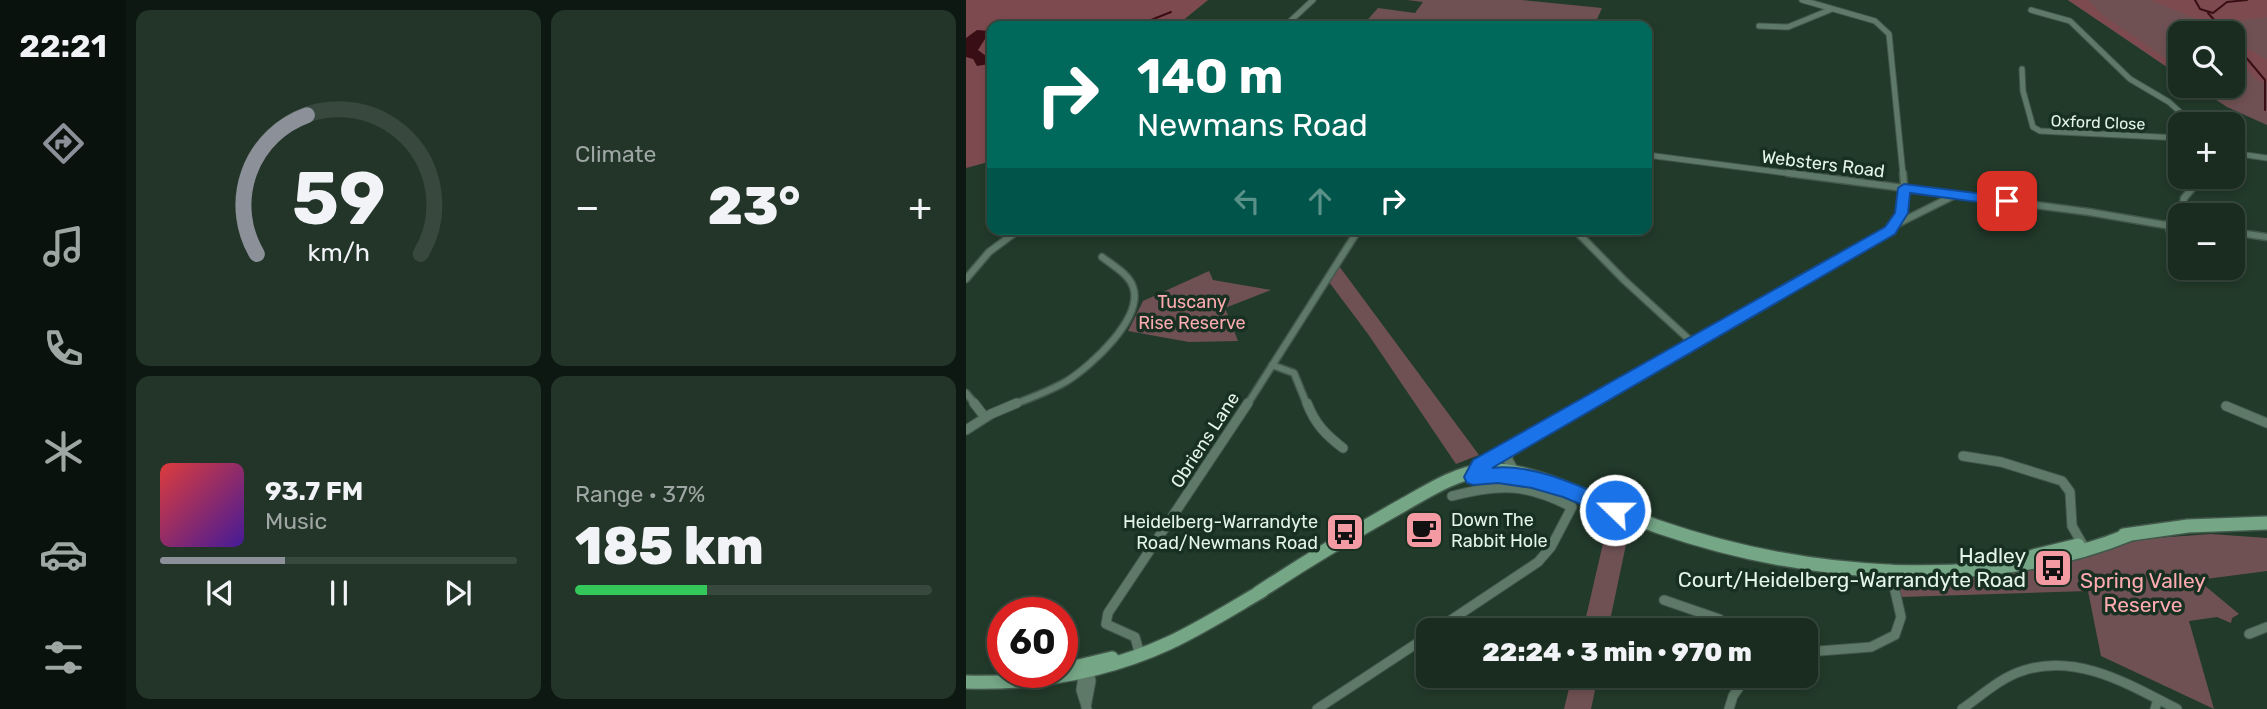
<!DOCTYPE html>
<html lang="en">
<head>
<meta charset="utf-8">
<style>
	body { margin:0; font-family:Rubik,sans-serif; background:#233429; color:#f1f3f6; height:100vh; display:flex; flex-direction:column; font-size:26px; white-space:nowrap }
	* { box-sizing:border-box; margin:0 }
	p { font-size:23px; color:#9fa7a5 }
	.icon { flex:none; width:38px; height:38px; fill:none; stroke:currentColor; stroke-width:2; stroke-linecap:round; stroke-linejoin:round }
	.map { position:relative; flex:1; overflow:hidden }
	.side { display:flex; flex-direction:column; gap:10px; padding:10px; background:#0e1812; width:840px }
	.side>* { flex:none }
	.guide { position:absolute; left:21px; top:21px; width:665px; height:214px; border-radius:14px; box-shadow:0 4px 10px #0003,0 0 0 2px #38483e; background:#00695c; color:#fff; overflow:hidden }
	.buttons { position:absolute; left:1202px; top:21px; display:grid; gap:14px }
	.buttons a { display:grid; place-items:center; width:77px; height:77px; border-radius:14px; background:#1a2c20; box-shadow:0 4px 10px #0003,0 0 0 2px #38483e; font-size:35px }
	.speed { position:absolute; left:21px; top:597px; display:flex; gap:14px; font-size:35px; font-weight:700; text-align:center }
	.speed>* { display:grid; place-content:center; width:91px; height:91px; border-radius:50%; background:#1a2c20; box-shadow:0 4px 10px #0003,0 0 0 2px #38483e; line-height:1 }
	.speed .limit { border:10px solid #d22; background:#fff; color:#111 }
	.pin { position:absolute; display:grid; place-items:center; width:60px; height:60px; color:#fff; margin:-30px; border-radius:14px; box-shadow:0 4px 10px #0006 }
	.me { position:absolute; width:77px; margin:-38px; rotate:292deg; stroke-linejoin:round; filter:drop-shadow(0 0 5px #0008) }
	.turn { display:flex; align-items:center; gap:24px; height:147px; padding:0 35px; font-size:32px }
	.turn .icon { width:91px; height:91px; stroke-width:2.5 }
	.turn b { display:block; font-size:49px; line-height:60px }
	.lanes { display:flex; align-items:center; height:66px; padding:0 35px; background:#0003; justify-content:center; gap:35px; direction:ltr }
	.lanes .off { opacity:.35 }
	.big { font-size:52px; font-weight:800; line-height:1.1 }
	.side .widget { flex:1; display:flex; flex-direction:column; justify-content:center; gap:10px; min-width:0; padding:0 24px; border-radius:14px; background:#233429 }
	.side .dial { align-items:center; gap:0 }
	.dial svg { height:182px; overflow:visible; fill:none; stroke:#38483e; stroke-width:7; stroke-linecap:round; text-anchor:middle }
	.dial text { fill:#f1f3f6; stroke:none }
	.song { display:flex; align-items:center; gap:21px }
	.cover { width:84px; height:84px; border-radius:10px; background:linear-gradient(135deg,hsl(0 70% 55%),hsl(260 70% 35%)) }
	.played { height:7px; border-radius:4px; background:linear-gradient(90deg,#8c9099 35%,#38483e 35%) }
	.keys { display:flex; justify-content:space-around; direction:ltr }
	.heat { display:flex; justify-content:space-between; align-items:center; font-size:38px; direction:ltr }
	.charge { height:10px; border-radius:5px; background:linear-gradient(90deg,#34c759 37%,#38483e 0) }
	.side .tiles { flex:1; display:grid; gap:10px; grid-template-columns:repeat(2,1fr) }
	.trip { position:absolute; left:450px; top:618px; width:402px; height:70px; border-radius:14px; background:#1a2c20; box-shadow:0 4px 10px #0003,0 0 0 2px #38483e; font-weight:800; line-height:70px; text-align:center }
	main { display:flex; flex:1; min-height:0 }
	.tab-bar { display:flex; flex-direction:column; width:126px; justify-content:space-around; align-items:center; background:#0a120d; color:#9fa7a5 }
	.tab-bar .icon { width:49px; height:49px }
	.tab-bar .on { color:#8c9099 }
	.tab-bar b { font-size:32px; color:#f1f3f6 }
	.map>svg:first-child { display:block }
	.green { fill:#705153 }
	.forest { fill:#7d4b4f }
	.water { fill:#3a0e15 }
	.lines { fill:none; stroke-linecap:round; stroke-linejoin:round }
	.stream { stroke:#3a0e15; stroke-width:2 }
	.street-far2-casing { stroke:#42584b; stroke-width:7 }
	.street-far1-casing { stroke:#42584b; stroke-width:9 }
	.street-casing { stroke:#42584b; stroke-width:11 }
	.primary-casing { stroke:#42584b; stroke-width:16 }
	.street-far2 { stroke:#5e7967; stroke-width:5 }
	.street-far1 { stroke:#5e7967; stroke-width:6 }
	.street { stroke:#5e7967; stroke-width:9 }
	.primary { stroke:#75a686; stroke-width:13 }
	.route { fill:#1a73e8; stroke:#114b97; stroke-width:2 }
	.labels { text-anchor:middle; stroke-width:7; stroke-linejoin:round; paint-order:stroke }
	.far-street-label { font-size:16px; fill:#e5f4e9; stroke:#183021 }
	.street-label { font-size:18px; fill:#e5f4e9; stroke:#183021 }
	.park-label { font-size:18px; fill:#feaab1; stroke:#183021 }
	.poi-label { font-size:18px; fill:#e5f4e9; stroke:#183021; text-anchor:start }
	.near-poi-label { font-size:21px; fill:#e5f4e9; stroke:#183021; text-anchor:end }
	.near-park-label { font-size:21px; fill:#feaab1; stroke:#183021 }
</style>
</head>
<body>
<main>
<nav class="tab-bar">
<b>22:21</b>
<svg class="icon on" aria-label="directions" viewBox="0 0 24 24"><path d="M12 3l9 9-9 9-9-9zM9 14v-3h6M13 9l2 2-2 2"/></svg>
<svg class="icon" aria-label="music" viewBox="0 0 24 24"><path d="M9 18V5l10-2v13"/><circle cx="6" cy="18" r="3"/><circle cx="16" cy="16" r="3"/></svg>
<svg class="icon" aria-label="phone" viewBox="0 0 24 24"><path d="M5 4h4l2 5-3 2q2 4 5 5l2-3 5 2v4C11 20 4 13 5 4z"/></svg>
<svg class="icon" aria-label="climate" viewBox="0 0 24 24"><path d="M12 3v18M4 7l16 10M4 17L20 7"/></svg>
<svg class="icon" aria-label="car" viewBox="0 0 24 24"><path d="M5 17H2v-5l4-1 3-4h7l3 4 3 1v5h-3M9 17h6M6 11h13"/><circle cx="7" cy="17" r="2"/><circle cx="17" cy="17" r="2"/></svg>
<svg class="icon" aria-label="filters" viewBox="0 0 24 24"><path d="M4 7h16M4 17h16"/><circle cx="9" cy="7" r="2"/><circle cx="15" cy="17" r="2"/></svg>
</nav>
<section class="side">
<div class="tiles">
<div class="widget dial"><svg viewBox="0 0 100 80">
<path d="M14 69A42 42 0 1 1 86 69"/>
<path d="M14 69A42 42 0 0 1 36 8" stroke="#8c9099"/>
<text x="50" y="56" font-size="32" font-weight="700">59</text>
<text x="50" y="72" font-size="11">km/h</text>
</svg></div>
<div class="widget"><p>Climate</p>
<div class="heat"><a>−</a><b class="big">23°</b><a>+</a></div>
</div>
<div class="widget">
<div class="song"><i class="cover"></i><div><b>93.7 FM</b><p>Music</p></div></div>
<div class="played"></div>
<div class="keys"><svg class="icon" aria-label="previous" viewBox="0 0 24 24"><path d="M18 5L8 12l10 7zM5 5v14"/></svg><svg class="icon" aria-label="pause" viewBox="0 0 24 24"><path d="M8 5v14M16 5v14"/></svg><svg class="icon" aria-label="next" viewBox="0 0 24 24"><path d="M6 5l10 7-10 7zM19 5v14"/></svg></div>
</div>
<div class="widget"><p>Range · 37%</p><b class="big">185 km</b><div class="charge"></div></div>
</div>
</section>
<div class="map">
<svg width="1301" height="709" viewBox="0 0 1301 709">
	<rect width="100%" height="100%" fill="#223a2a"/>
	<!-- green -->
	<path class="green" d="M441 0H556L636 8 628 26H396L412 8 449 13 457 2Z
		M1102 0H1301V125L1261 107 1229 86H1267V33H1214V76Z
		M373 266 513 455 490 464 402 334 363 282Z
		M243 271 247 280 305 290 259 308 272 341 223 342 162 331 177 301Z
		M641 526 662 535 642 630H617Z
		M1245 534 1301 538V571L1232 580 1273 614 1266 618 1265 623 1251 617 1223 621 1248 709 1135 656 1122 591 935 597 931 578H1009L1101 562 1176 539Z
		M606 676H632L625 709H598Z"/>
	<!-- forest -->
	<path class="forest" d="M0 0H242L210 26H26V161L0 168Z
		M1102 0H1122L1136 15 1214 68V75Z
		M1184 0H1301V17L1243 24Z
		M1267 40 1301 60V83L1292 81 1267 53Z"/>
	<!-- water -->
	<path class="water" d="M11 30 24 31 12 50 20 56 23 64 11 66 7 59 0 57V38Z"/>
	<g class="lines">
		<!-- stream -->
		<path class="stream" d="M1229 0 1234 9 1247 13 1261 2 1281 0
			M1242 13 1260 33
			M170 26 205 12
			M1267 42 1299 80V110
			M22 62H26"/>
		<defs>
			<path id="street-far2" d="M836 0 909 21 923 34 937 175
				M1065 10 1104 21 1164 79 1203 102 1227 124
				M319 26 347 0
				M793 26 822 27 866 9
				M1056 69 1057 91 1067 127 1074 131 1214 138
				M1267 153 1301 158
				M681 155 835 175"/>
			<path id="street-far1" d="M822 173 1123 212 1205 226 1214 224
				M1215 215 1218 198 1236 177
				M931 224 987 196
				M1201 224 1214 258
				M608 229 658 280 728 344
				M1267 232 1301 237
				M1217 273 1219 268
				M0 279 23 252 54 229
				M306 365 328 373 341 405
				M0 393 10 405
				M46 405C65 398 84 391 101 381 125 366 178 318 167 287 163 274 146 265 136 257
				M281 405 393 229
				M621 405 916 236C939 218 940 201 937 173"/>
			<path id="street" d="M8 403 18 416
				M341 403C349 424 360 435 377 448
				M1260 406 1301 423
				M0 430 25 414 51 403
				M542 449V460L548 471
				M997 456 1035 462 1096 481 1104 492 1106 526 1118 547
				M512 468 624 403
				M698 600 753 619 768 630
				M470 630 572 562 585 547 606 507C561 484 535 483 486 496
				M1283 634 1301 627
				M840 652 905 647 929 635 935 617 924 569
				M174 655 169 637 140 624 142 613 282 403
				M118 670 115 690 121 709
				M120 707 125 681 122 668
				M351 709 462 636
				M763 709 767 696 781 676
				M996 709C1015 696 1034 678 1056 671 1110 652 1164 685 1211 709
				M1189 709 1192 699"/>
			<path id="primary" d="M1158 535 1222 526 1301 523
				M1067 556 1112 545
				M292 593C339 562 387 533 437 505 462 491 489 473 519 470 566 465 646 511 693 527 838 577 1021 593 1165 534
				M96 670 146 658
				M45 677 84 672
				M0 682C71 684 138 673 203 643 235 628 265 609 296 591"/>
		</defs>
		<!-- street-far2 casing -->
		<use href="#street-far2" class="street-far2-casing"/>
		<!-- street-far1 casing -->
		<use href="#street-far1" class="street-far1-casing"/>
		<!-- street casing -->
		<use href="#street" class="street-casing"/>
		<!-- primary casing -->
		<use href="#primary" class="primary-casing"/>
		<!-- street-far2 -->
		<use href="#street-far2" class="street-far2"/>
		<!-- street-far1 -->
		<use href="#street-far1" class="street-far1"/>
		<!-- street -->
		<use href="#street" class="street"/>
		<!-- primary -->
		<use href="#primary" class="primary"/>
	</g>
	<!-- route -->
	<path class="route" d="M938 184 1041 197 1047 201 1041 206 944 193 942 213 929 234 526 468C569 463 617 488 656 504L659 510 656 516 649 518 597 497 566 488 532 483 507 485 501 483 498 477 507 460 919 227 929 213 932 188Z"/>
	<!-- icons -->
	<defs>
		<symbol id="cafe-square" viewBox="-11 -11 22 22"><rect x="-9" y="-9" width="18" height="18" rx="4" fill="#f49aa2" stroke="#183021"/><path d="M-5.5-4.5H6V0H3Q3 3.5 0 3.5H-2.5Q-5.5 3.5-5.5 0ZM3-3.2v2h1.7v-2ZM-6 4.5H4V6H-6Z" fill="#111"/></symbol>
		<symbol id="bus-square" viewBox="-11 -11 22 22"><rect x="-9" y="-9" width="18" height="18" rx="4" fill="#f49aa2" stroke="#183021"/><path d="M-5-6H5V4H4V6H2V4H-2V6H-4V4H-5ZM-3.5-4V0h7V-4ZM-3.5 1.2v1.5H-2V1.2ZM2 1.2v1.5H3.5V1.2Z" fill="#111"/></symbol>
	</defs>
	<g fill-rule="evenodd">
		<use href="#cafe-square" x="436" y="508" width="44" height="44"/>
		<use href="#bus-square" x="357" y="510" width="44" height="44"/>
		<use href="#bus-square" x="1065" y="546" width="44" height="44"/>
	</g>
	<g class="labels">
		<!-- far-street labels -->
		<g class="far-street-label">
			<text transform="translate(1132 122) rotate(2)" y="6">Oxford Close</text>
		</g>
		<!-- street labels -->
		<g class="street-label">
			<text transform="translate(857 164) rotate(7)" y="6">Websters Road</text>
			<text transform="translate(239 440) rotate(-57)" y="6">Obriens Lane</text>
		</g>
		<!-- park labels -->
		<g class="park-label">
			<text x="226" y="308">Tuscany<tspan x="226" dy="21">Rise Reserve</tspan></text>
		</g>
		<!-- poi labels -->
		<g class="poi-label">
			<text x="485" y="526">Down The<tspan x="485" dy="21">Rabbit Hole</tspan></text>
			<text x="352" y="528" text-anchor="end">Heidelberg-Warrandyte<tspan x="352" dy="21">Road/Newmans Road</tspan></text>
		</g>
		<!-- near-poi labels -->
		<g class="near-poi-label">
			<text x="1060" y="563">Hadley<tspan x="1060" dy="24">Court/Heidelberg-Warrandyte Road</tspan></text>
		</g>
		<!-- near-park labels -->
		<g class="near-park-label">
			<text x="1177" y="588">Spring Valley<tspan x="1177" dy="24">Reserve</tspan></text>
		</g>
	</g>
</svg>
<div class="buttons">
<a><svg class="icon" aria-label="search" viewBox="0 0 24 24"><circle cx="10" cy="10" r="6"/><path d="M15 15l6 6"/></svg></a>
<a>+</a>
<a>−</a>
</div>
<div class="speed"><div class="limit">60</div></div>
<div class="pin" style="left:1041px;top:201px;background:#d93025"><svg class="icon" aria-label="arrive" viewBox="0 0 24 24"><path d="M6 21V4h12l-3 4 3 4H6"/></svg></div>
<svg class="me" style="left:649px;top:510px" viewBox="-20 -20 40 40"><circle r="17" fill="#1a73e8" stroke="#fff" stroke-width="3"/><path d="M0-11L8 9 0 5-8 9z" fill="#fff"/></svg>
<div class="trip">22:24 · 3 min · 970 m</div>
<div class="guide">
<div class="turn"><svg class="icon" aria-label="right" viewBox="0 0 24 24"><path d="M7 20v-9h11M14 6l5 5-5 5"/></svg><div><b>140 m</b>Newmans Road</div></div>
<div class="lanes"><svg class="icon off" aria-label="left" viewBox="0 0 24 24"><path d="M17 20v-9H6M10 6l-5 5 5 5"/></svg><svg class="icon off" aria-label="ahead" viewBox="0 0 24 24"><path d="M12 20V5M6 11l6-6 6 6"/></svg><svg class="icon" aria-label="right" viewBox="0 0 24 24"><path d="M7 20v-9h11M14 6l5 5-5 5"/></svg></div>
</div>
</div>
</main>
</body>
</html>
